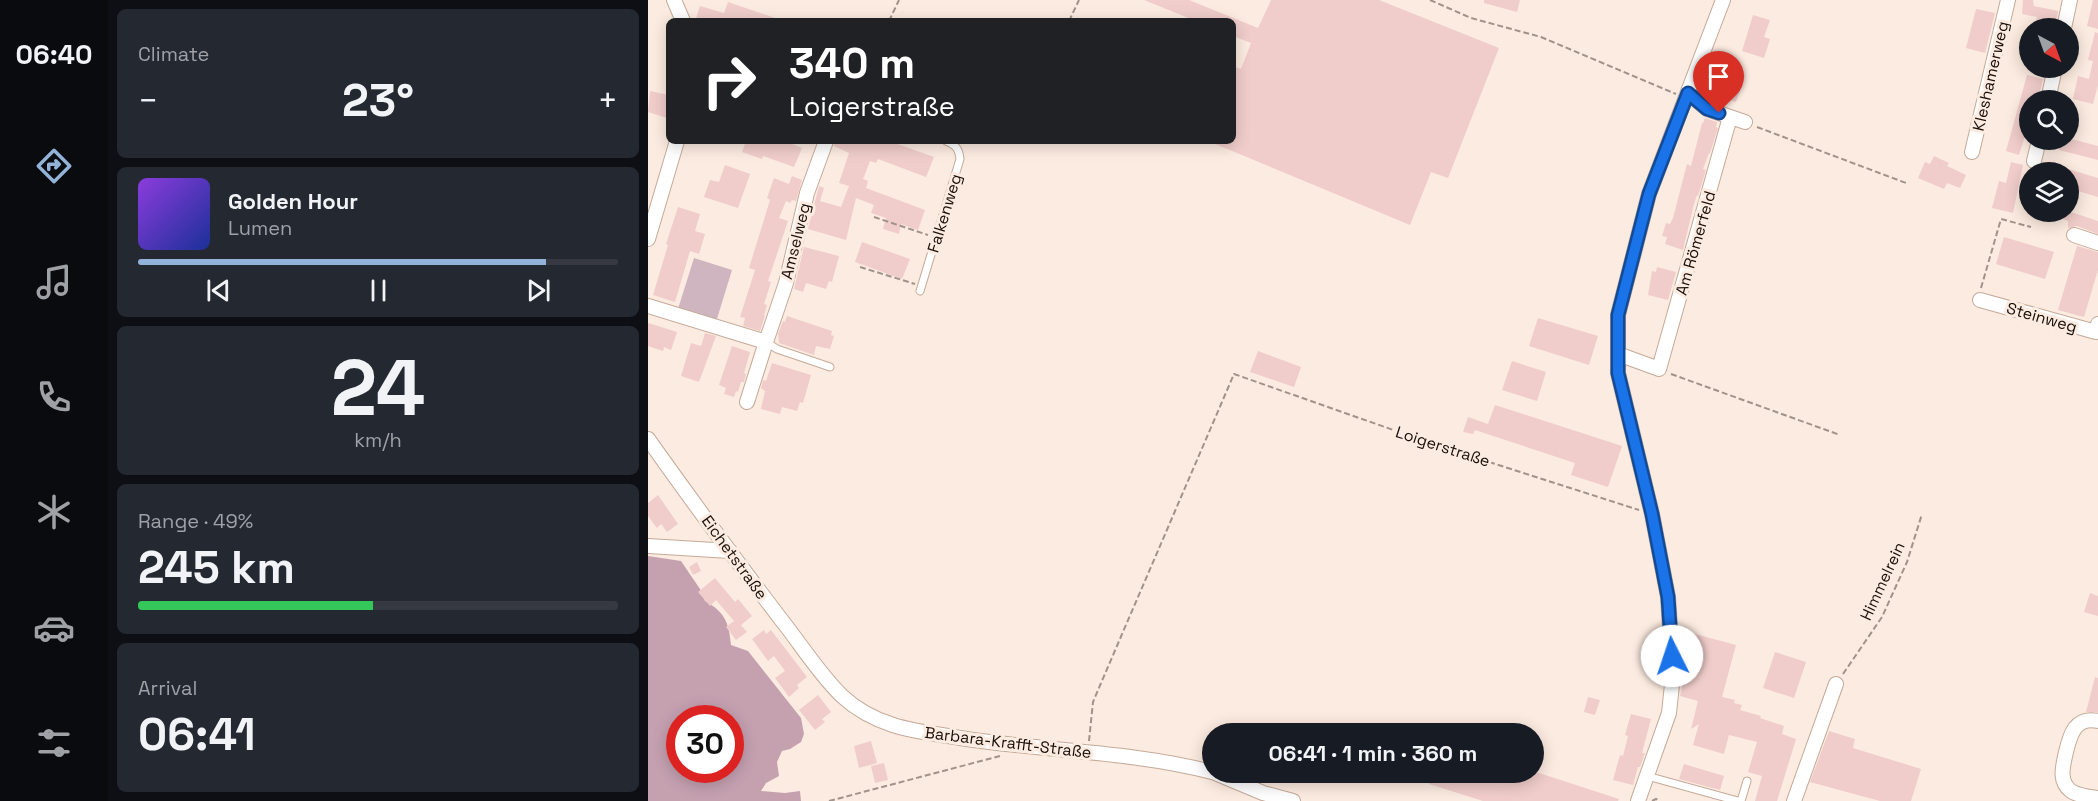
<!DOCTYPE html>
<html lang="en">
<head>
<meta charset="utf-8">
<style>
	body { margin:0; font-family:"Space Grotesk",sans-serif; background:#242831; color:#f1f3f6; height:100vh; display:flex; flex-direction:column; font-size:22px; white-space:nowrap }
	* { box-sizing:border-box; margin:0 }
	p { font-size:20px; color:#9ea1a6 }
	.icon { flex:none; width:33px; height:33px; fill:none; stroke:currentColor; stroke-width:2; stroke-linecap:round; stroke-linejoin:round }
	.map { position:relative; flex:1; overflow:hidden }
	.details { display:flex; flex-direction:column; gap:9px; padding:9px; background:#0d0f14; width:540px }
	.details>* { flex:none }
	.top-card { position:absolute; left:18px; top:18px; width:570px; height:126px; border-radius:9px; box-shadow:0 3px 15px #0003; background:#202124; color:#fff; overflow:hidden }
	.needle { width:39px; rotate:139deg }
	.tools { position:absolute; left:1371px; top:18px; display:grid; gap:12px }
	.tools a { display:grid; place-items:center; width:60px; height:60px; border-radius:50%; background:#171b24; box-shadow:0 3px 15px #0003; font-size:30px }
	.speed { position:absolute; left:18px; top:705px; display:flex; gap:12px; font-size:30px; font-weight:700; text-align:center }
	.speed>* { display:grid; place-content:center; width:78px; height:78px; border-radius:50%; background:#171b24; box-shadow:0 3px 15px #0003; line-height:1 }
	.speed .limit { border:9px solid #d22; background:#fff; color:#111 }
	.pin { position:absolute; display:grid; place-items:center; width:51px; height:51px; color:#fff; margin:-62px -26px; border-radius:50% 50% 50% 0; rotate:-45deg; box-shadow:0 0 6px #0007 }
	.pin .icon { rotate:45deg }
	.me { position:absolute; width:66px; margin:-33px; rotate:356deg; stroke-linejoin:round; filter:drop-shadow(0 0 4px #0008) }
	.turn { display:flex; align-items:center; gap:21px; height:126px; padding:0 24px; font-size:27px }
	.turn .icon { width:78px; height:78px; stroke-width:2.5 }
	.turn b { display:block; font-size:42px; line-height:51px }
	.big { font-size:45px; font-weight:600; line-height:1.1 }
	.details .tile { flex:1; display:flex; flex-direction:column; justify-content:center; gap:9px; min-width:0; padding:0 21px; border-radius:9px; background:#242831 }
	.details .dial { align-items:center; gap:0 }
	.dial b { font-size:78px; line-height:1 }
	.song { display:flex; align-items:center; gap:18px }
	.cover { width:72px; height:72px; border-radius:9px; background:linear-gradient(135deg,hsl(270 70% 55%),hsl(230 70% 35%)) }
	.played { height:6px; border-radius:3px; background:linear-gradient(90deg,#93b2d8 85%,#363941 85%) }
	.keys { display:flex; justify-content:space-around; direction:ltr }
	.heat { display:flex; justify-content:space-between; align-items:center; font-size:33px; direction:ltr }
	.charge { height:9px; border-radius:4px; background:linear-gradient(90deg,#34c759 49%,#363941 0) }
	.trip { position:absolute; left:554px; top:723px; width:342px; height:60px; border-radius:30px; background:#171b24; box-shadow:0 3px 15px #0003; font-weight:600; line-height:60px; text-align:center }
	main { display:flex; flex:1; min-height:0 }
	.menu { display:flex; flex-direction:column; width:108px; justify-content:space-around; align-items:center; background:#090b0e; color:#9ea1a6 }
	.menu .icon { width:42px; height:42px }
	.menu .active { color:#93b2d8 }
	.menu b { font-size:27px; color:#f1f3f6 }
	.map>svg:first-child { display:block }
	.green { fill:#ceb5bf }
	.forest { fill:#c5a1b0; fill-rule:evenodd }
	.building { fill:#f0cdca }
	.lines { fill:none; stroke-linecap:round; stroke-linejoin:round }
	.service-casing { stroke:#c5aa98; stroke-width:9 }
	.minor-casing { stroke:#c5aa98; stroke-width:16 }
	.path { stroke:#a1938a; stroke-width:2; stroke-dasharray:6 3; stroke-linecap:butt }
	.service { stroke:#fff; stroke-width:7 }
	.minor { stroke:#fff; stroke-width:14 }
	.route-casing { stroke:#114b97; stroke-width:15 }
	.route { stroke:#1a73e8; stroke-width:10 }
	.labels { text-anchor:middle; stroke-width:6; stroke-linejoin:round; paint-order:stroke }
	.street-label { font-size:16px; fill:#180f09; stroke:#fcebe0 }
</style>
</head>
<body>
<main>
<nav class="menu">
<b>06:40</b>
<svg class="icon active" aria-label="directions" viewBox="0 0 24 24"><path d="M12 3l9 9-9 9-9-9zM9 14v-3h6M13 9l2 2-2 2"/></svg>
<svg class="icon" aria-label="music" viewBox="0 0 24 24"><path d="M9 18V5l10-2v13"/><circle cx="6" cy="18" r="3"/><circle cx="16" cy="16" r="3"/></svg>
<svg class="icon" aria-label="phone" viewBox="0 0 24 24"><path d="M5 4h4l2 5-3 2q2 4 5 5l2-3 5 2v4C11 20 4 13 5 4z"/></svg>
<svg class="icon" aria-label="climate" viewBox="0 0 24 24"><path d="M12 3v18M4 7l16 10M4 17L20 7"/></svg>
<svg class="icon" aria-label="car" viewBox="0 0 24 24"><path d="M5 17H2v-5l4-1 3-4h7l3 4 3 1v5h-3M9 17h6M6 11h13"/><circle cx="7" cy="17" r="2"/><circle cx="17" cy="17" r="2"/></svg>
<svg class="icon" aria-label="filters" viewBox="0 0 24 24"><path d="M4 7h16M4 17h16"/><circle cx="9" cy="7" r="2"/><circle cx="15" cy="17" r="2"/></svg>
</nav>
<section class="details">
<div class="tile"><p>Climate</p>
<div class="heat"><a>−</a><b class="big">23°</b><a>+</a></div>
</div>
<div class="tile">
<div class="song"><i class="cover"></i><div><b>Golden Hour</b><p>Lumen</p></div></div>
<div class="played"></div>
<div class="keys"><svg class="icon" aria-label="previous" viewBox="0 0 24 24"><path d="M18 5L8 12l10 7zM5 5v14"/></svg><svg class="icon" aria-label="pause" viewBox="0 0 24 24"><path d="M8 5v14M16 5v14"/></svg><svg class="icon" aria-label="next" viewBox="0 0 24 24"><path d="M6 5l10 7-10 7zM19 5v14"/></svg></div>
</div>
<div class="tile dial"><b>24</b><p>km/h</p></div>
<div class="tile"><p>Range · 49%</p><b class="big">245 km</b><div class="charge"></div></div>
<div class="tile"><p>Arrival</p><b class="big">06:41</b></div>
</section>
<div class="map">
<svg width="1450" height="801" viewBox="0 0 1450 801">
	<rect width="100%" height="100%" fill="#fcebe0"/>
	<!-- green -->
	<path class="green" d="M46 258 84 270 68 322 30 309Z"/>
	<!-- forest -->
	<path class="forest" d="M0 556 33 561 52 589 57 601C77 612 81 623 83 645L100 651 153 718 156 734 153 742 142 749 134 751 129 762 131 776 118 783 113 791 137 793 152 791 153 801H0ZM32 718H82V770H32Z"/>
	<!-- building -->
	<path class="building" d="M496 0H541L610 28 623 0H731L851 48 800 178 783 172 762 225 560 141H585V66L593 69 603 43 585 36V21H548Z
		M836 0H872L869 12 836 3Z
		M1375 0H1385L1386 6 1410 11 1407 28H1386L1389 17 1374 14Z
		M1445 0H1450V29L1439 26Z
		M80 2 130 19V21H55L48 19 52 6 76 13Z
		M1328 9 1347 13 1337 53 1318 48Z
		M1105 15 1122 20 1116 37 1122 39 1116 58 1094 51Z
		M1447 32 1450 33V85L1445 104 1425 99 1430 76 1441 79 1445 61 1440 60Z
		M1071 66 1097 75 1088 102 1062 93Z
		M1379 75 1395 79 1390 100H1382V120L1371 155 1358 151Z
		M2 91 21 95 19 118 0 112Z
		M1057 118 1069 122 1068 127 1070 128 1062 153H1061L1055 169 1058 170 1050 196 1049 195 1046 204 1035 250 1017 244 1019 237 1014 236 1018 223 1022 224 1025 218 1039 164 1043 166 1054 123H1055Z
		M1420 138 1450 146V160L1411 150 1414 140H1420Z
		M98 141H137L154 148 146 167 115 156 114 159 94 152Z
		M187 141H241L286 157 278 177 230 159 228 163 222 161 215 179 220 181 218 188 277 210 270 230 253 224 251 234 235 229 238 218 223 213 226 205 208 198 198 240 160 229 171 186 176 188 172 201 193 207 201 186 191 183 201 153 186 146Z
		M1286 156 1301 163 1299 166 1318 175 1312 188 1299 183 1296 189 1270 178 1277 162 1282 164Z
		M1363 162 1375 165 1365 213 1344 208 1351 181 1358 183Z
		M77 165 102 174 90 208 56 197 62 180 71 182Z
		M1420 169 1450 178V197L1420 188Z
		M144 176 154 180 148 201 144 200 142 203 138 201 131 218 140 221 120 281 123 282 116 304 119 305 116 315 117 316 112 331 95 326 97 318 92 317 107 270 101 268 122 200 119 198 126 178 141 184Z
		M30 207 52 214 47 231 57 234 51 254 42 251 27 302 5 295 20 245 18 244Z
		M1398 212H1423L1450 221V234L1429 226 1420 228V221L1398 213Z
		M1356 237 1406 252 1397 279 1348 264Z
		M214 242 262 259 254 279 207 262Z
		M1429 246 1450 252V270L1436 317 1410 310Z
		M156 247 191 256 184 282 181 281 178 289 158 283 155 292 146 289Z
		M1009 267 1028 272 1020 300 1000 295 1004 271 1008 272Z
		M139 316 184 331 183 335 186 336 182 349 168 346 166 355 131 343 130 334 135 321 137 322Z
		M890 318 950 336 941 365 881 346Z
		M0 323 29 332 23 350 16 347 15 351 0 346Z
		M57 333 68 336 51 382 33 376 43 343 53 346Z
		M84 346 102 352 96 373 98 374 96 382H93L90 392 88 391 86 397 76 394 78 388 71 385Z
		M610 351 653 367 646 387 602 372Z
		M864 361 898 372 889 401 854 390Z
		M124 363 163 375 155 403 152 402 149 411 134 407 132 414 113 409 117 391 113 388 115 380 118 381Z
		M847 405 974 446 960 487 923 475 927 463 827 430 825 434 815 432 820 417 840 424Z
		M10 495 30 524 19 532 13 524 9 528 0 516V503Z
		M49 562 53 571 45 575 41 567Z
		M67 578 87 602 90 599 104 616 93 625 99 632 88 640 78 627 86 621 68 600 62 606 50 592Z
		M1442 593 1450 596V616L1436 612Z
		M116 630 118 634 123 630 159 677 149 685 151 688 141 697 127 678 137 671 126 656 120 661 104 639Z
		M1047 634 1088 645 1074 697 1087 700 1086 703 1094 705 1092 710 1113 716 1112 718 1136 726 1134 734 1148 739 1129 801H1107L1114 776 1100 772 1109 742 1081 735 1076 754 1045 745 1051 724 1043 729 1050 701 1032 696Z
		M1127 652 1158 662 1146 698 1115 688Z
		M1447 677 1450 678V712H1438Z
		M170 695 183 712 174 719 177 722 167 730 151 710Z
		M940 697 952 700 947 715 936 712Z
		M983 714 1003 719 994 753H997L992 767H990L985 785 965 780 972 755 975 756 980 736 977 735Z
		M1181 731 1207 739 1205 748 1273 769 1263 801H1232L1162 782Z
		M223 741 229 763 211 768 206 746Z
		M236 763 240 780 227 783 223 766Z
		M1036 764 1076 776 1072 790 1031 779Z
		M784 772H888L971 799 970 801H835L781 784Z"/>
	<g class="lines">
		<defs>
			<path id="service" d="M272 291 312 159C311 149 308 145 298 141
				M118 342 129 349 182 367
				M999 776 1090 801
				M1093 801 1099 781"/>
			<path id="minor" d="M26 0 35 21
				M1416 28 1422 0
				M1040 93 1059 109 1097 122
				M1400 100 1407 68
				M1324 152 1360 0
				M1386 161 1391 140
				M1426 235 1450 243
				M0 239 29 141
				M1332 300 1448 332 1450 324
				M0 306 118 342 138 283 159 193 178 141
				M970 354 1011 369 1082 117
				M99 402 118 342
				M0 439C44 501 89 562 135 622 154 646 172 675 194 696 209 710 226 719 245 725 266 732 290 734 312 738 395 751 482 751 564 772
				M0 546 82 551
				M1450 721C1427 716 1422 735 1418 752 1415 766 1410 781 1423 791 1430 796 1442 797 1450 798
				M565 772 615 793 645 801
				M990 801 1021 713 1025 675 1020 597 1004 514 970 373V315L1001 194 1075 0
				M1146 801 1188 684"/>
		</defs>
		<!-- service casing -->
		<use href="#service" class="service-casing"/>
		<!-- minor casing -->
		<use href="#minor" class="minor-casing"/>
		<!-- path -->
		<path class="path" d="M782 0 823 18 893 37 1028 94
			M241 21 251 0
			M421 21 431 0
			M1109 127 1258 183
			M226 217 280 235
			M212 267 267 284
			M1333 288 1353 219 1383 227
			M1023 374 1192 435
			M1195 674 1234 617 1259 562 1274 514
			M441 741 445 702 453 683 586 374 788 445 991 510
			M181 801 352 756
			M1004 801 1008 799 1012 801"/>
		<!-- service -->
		<use href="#service" class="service"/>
		<!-- minor -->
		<use href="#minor" class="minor"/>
	</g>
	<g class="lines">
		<defs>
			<path id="route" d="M1024 656 1020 597 1004 514 970 373V315L1001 194 1040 93 1059 109 1071 113"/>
		</defs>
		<!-- route casing -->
		<use href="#route" class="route-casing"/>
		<!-- route -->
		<use href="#route" class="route"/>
	</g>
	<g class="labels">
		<!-- street labels -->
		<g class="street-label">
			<text transform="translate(1342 76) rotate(-77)" y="6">Kleshamerweg</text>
			<text transform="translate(296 213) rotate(-73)" y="6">Falkenweg</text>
			<text transform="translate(147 241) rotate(-76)" y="6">Amselweg</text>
			<text transform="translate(1047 243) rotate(-74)" y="6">Am Römerfeld</text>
			<text transform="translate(1394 317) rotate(16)" y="6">Steinweg</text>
			<text transform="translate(795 446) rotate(18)" y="6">Loigerstraße</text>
			<text transform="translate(87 557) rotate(54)" y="6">Eichetstraße</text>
			<text transform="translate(1234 581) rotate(-65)" y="6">Himmelrein</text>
			<text transform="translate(360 742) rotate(7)" y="6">Barbara-Krafft-Straße</text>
		</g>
	</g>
</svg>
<div class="tools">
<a><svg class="needle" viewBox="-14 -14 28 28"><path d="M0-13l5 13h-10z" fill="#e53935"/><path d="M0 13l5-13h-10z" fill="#9ea1a6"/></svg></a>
<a><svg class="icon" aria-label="search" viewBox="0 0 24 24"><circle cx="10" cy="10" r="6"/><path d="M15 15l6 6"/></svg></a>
<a><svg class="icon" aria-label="layers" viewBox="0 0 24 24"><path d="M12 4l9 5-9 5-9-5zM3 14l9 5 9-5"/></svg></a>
</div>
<div class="speed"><div class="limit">30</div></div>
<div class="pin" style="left:1071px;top:113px;background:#d93025"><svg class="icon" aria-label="arrive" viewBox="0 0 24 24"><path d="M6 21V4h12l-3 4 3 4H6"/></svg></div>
<svg class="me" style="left:1024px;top:656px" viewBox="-20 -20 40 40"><circle r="19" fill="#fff"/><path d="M0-13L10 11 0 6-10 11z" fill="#1a73e8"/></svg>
<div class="trip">06:41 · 1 min · 360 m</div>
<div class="top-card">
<div class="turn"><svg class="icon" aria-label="right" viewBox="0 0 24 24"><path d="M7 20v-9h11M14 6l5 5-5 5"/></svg><div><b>340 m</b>Loigerstraße</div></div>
</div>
</div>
</main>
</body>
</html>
